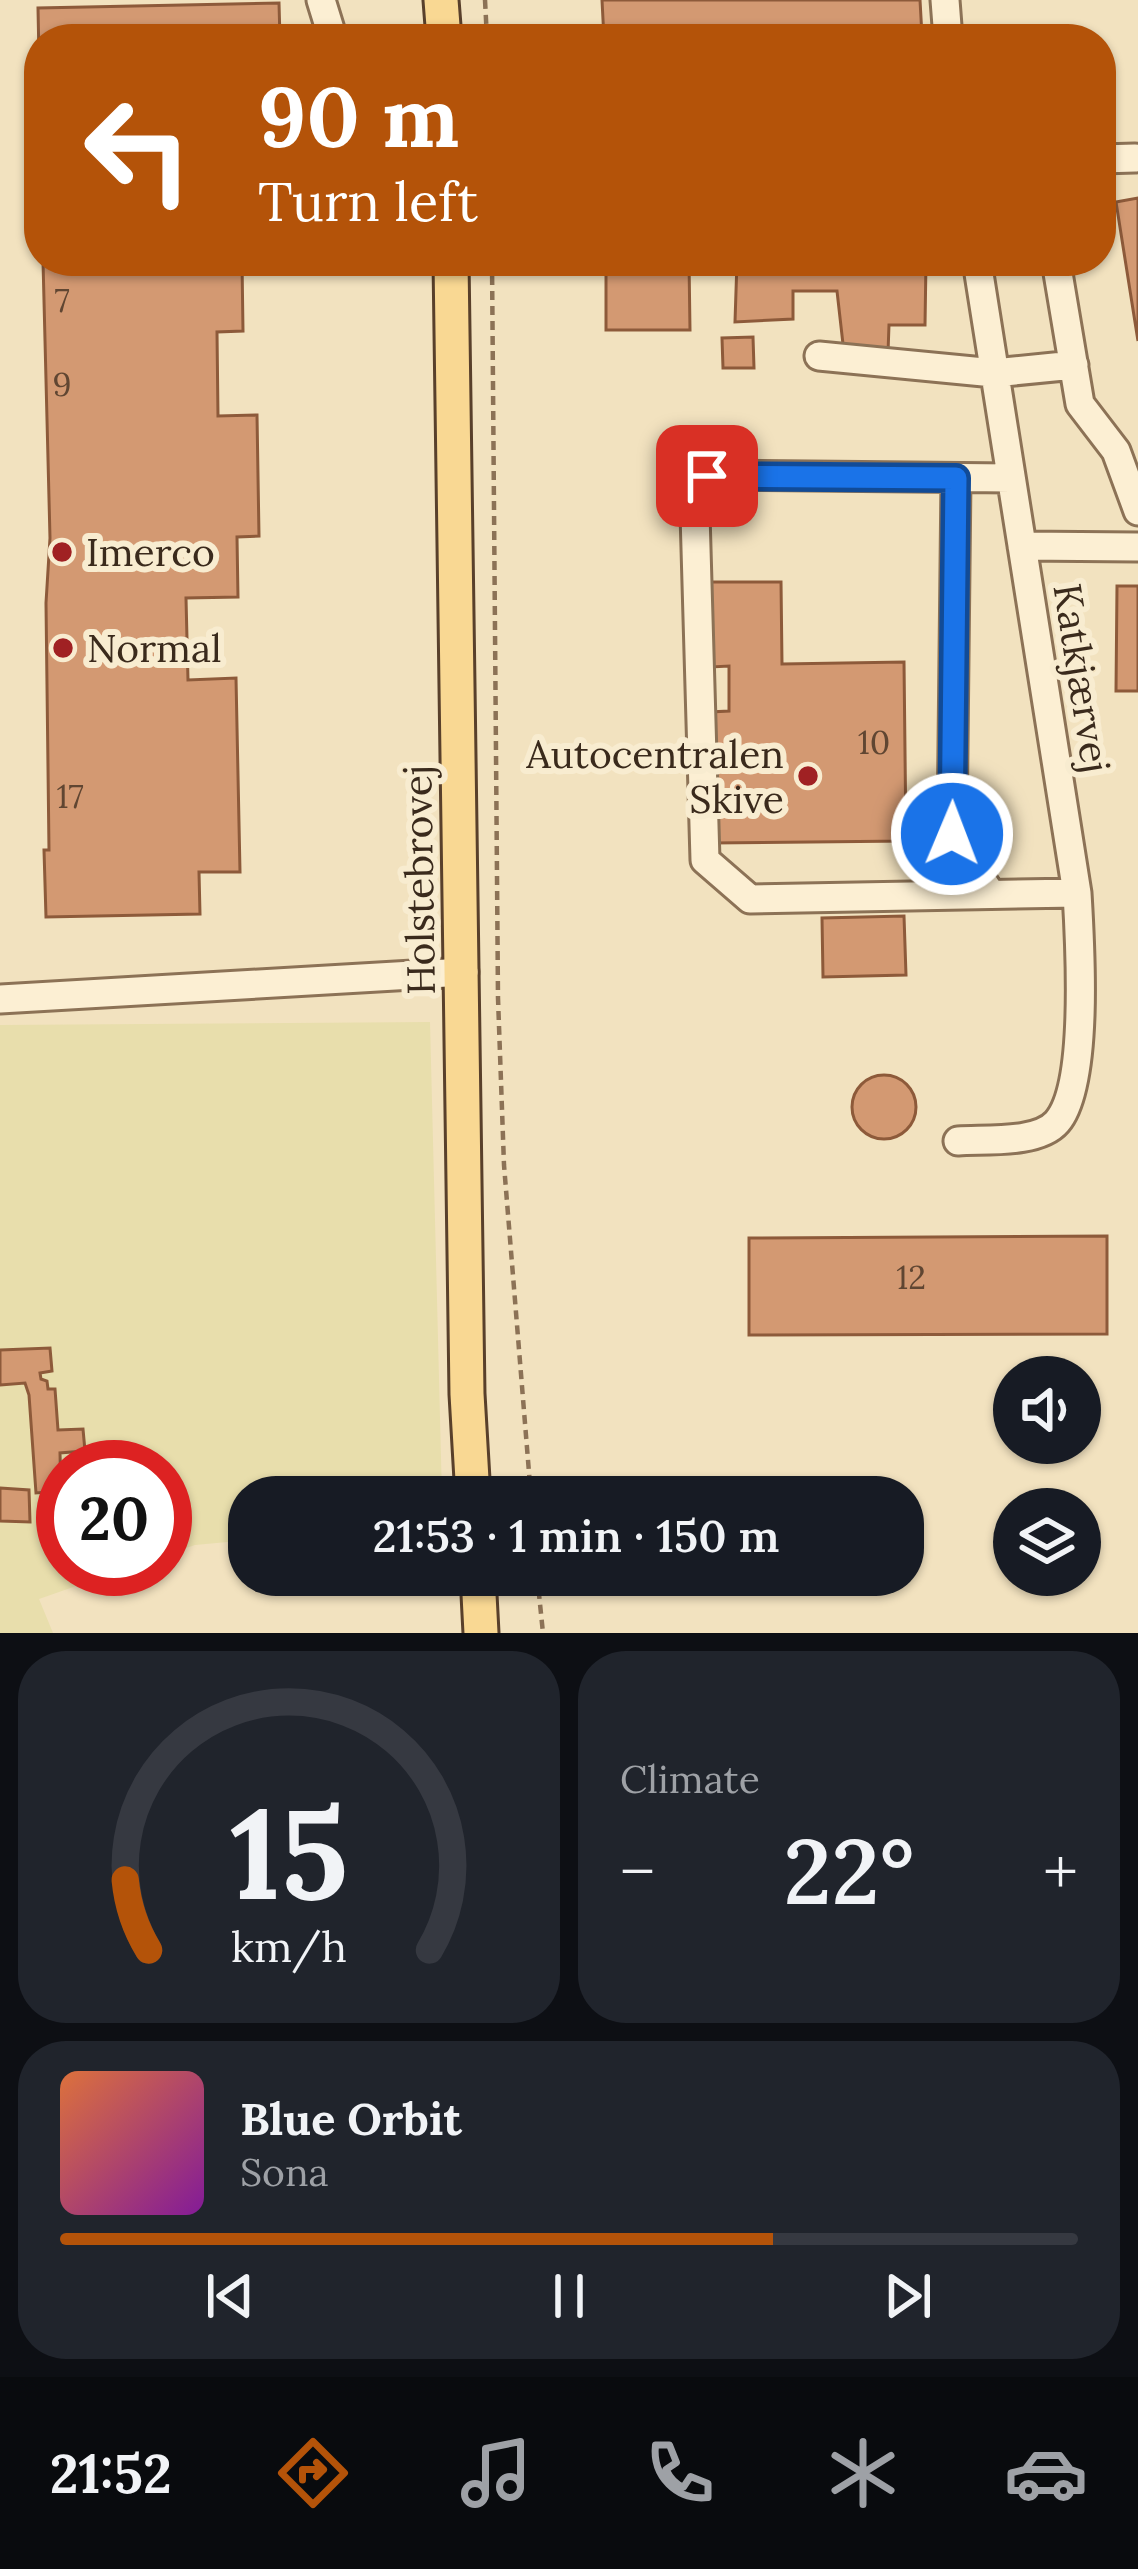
<!DOCTYPE html>
<html lang="en">
<head>
<meta charset="utf-8">
<style>
	body { margin:0; font-family:Lora,serif; background:#20242c; color:#f1f3f6; height:100vh; display:flex; flex-direction:column; font-size:45px; white-space:nowrap }
	* { box-sizing:border-box; margin:0 }
	p { font-size:39px; color:#9ea1a6 }
	.icon { flex:none; width:66px; height:66px; fill:none; stroke:currentColor; stroke-width:2; stroke-linecap:round; stroke-linejoin:round }
	.map { position:relative; height:1633px; overflow:hidden }
	.sheet { display:flex; flex-direction:column; gap:18px; padding:18px; background:#0d0f14; flex:1 }
	.sheet>* { flex:none }
	.top-card { position:absolute; left:24px; top:24px; width:1092px; height:252px; border-radius:48px; box-shadow:0 3px 9px #0004; background:#b45309; color:#fff; overflow:hidden }
	.fabs { position:absolute; left:993px; top:1356px; display:grid; gap:24px }
	.fabs a { display:grid; place-items:center; width:108px; height:108px; border-radius:50%; background:#171b24; box-shadow:0 3px 9px #0004; font-size:60px }
	.speed { position:absolute; left:36px; top:1440px; display:flex; gap:24px; font-size:60px; font-weight:700; text-align:center }
	.speed>* { display:grid; place-content:center; width:156px; height:156px; border-radius:50%; background:#171b24; box-shadow:0 3px 9px #0004; line-height:1 }
	.speed .limit { border:18px solid #d22; background:#fff; color:#111 }
	.pin { position:absolute; display:grid; place-items:center; width:102px; height:102px; color:#fff; margin:-51px; border-radius:24px; box-shadow:0 6px 18px #0006 }
	.me { position:absolute; width:132px; margin:-66px; rotate:1deg; stroke-linejoin:round; filter:drop-shadow(0 0 9px #0008) }
	.turn { display:flex; align-items:center; gap:42px; height:252px; padding:0 36px; font-size:54px }
	.turn .icon { width:156px; height:156px; stroke-width:2.5 }
	.turn b { display:block; font-size:84px; line-height:102px }
	.big { font-size:90px; font-weight:600; line-height:1.1 }
	.sheet .tile { flex:1; display:flex; flex-direction:column; justify-content:center; gap:18px; min-width:0; padding:0 42px; border-radius:48px; background:#20242c }
	.sheet .dial { align-items:center; gap:0 }
	.dial svg { height:312px; overflow:visible; fill:none; stroke:#363941; stroke-width:7; stroke-linecap:round; text-anchor:middle }
	.dial text { fill:#f1f3f6; stroke:none }
	.song { display:flex; align-items:center; gap:36px }
	.cover { width:144px; height:144px; border-radius:18px; background:linear-gradient(135deg,hsl(20 70% 55%),hsl(290 70% 35%)) }
	.played { height:12px; border-radius:6px; background:linear-gradient(90deg,#b45309 70%,#363941 70%) }
	.keys { display:flex; justify-content:space-around; direction:ltr }
	.heat { display:flex; justify-content:space-between; align-items:center; font-size:66px; direction:ltr }
	.sheet .tiles { flex:1; display:grid; gap:18px; grid-template-columns:1fr 1fr }
	.tile:last-child { grid-column:span 2 }
	.trip { position:absolute; left:228px; top:1476px; width:696px; height:120px; border-radius:48px; background:#171b24; box-shadow:0 3px 9px #0004; font-weight:600; line-height:120px; text-align:center }
	.dock { display:flex; height:192px; justify-content:space-around; align-items:center; background:#090b0e; color:#9ea1a6 }
	.dock .icon { width:84px; height:84px }
	.dock .current { color:#b45309 }
	.dock b { font-size:54px; color:#f1f3f6 }
	.map>svg:first-child { display:block }
	.farmland { fill:#e8deac }
	.building { fill:#d39972; stroke:#8d5a3a; stroke-width:3 }
	.lines { fill:none; stroke-linecap:round; stroke-linejoin:round }
	.minor-casing { stroke:#8c7256; stroke-width:33 }
	.major-casing { stroke:#59402b; stroke-width:39 }
	.path { stroke:#8c7256; stroke-width:4.5; stroke-dasharray:9 6; stroke-linecap:butt }
	.minor { stroke:#fcefd3; stroke-width:27 }
	.major { stroke:#f9d893; stroke-width:33 }
	.route-casing { stroke:#114b97; stroke-width:30 }
	.route { stroke:#1a73e8; stroke-width:21 }
	.poi-dot { fill:#a02123; stroke:#f8ecd0; stroke-width:4.5 }
	.labels { text-anchor:middle; stroke-width:12; stroke-linejoin:round; paint-order:stroke }
	.number-label { font-size:33px; fill:#604632 }
	.poi-label { font-size:39px; fill:#3a2a1c; stroke:#f8ecd0; text-anchor:start }
	.street-label { font-size:39px; fill:#3a2a1c; stroke:#f8ecd0 }
</style>
</head>
<body>
<div class="map">
<svg width="1138" height="1633" viewBox="0 0 1138 1633">
	<rect width="100%" height="100%" fill="#f2e2bf"/>
	<!-- farmland -->
	<path class="farmland" d="M430 1022 442 1497H249V1540L195 1545 165 1555V1467H63V1569H125L39 1599 53 1633H0V1025Z"/>
	<!-- building -->
	<path class="building" d="M602 0H920L922 36 908 37V33L817 39H604Z
		M279 3 280 39H39V58L38 8Z
		M1138 198V341L1116 202Z
		M43 261H242L243 331 217 332 218 416 257 415 259 536 237 537 238 597 186 598 188 680 236 678 240 872H199L200 914 46 917 44 850H49L46 603 50 538Z
		M606 261H689L690 330H606Z
		M737 261H926L925 325H889L888 353H844L837 291H793V319L735 322Z
		M753 337 754 368H723L722 338Z
		M711 582H781L782 664 904 662 906 841 712 843 710 712 729 711V666L711 667Z
		M1117 586H1138V691H1116Z
		M904 916 906 975 823 977 822 918Z
		M852 1107a32 32 0 1 1 64 0a32 32 0 1 1-64 0Z
		M1107 1236V1334L749 1335V1238Z
		M50 1348 52 1371 40 1373 41 1379 47 1381 48 1389H55L58 1430 83 1429 85 1451 60 1453 61 1491 36 1493 29 1395 25 1383 0 1385V1350Z
		M0 1488 29 1490 30 1522 0 1521Z"/>
	<g class="lines">
		<defs>
			<path id="minor" d="M321 0 333 39
				M945 0 948 39
				M1101 159 1135 158
				M1056 261 1080 404 1116 451 1138 511
				M819 356 994 373 1074 365
				M956 478 952 834 991 894
				M1011 478 708 475 695 514 705 860 750 899 1077 893
				M1022 546 1138 547
				M0 999 464 972
				M958 1141C985 1139 1038 1144 1057 1122 1089 1085 1080 943 1077 893L977 261"/>
			<path id="major" d="M441 0 444 39
				M451 261 467 1394 473 1497
				M478 1575 481 1633"/>
		</defs>
		<!-- minor casing -->
		<use href="#minor" class="minor-casing"/>
		<!-- major casing -->
		<use href="#major" class="major-casing"/>
		<!-- path -->
		<path class="path" d="M485 0 487 39
			M492 261 498 998 504 1165 531 1497
			M537 1575 543 1633"/>
		<!-- minor -->
		<use href="#minor" class="minor"/>
		<!-- major -->
		<use href="#major" class="major"/>
	</g>
	<g class="lines">
		<defs>
			<path id="route" d="M707 476 956 478 952 834"/>
		</defs>
		<!-- route casing -->
		<use href="#route" class="route-casing"/>
		<!-- route -->
		<use href="#route" class="route"/>
	</g>
	<!-- markers -->
	<g class="poi-dot">
		<circle cx="62" cy="552" r="12"/>
		<circle cx="63" cy="648" r="12"/>
		<circle cx="808" cy="776" r="12"/>
	</g>
	<g class="labels">
		<!-- number labels -->
		<g class="number-label">
			<text x="62" y="312">7</text>
			<text x="62" y="396">9</text>
			<text x="874" y="754">10</text>
			<text x="70" y="808">17</text>
			<text x="911" y="1289">12</text>
		</g>
		<!-- poi labels -->
		<g class="poi-label">
			<text x="86" y="566">Imerco</text>
			<text x="87" y="662">Normal</text>
			<text x="784" y="768" text-anchor="end">Autocentralen<tspan x="784" dy="45">Skive</tspan></text>
		</g>
		<!-- street labels -->
		<g class="street-label">
			<text transform="translate(1082 678) rotate(81)" y="14">Katkjærvej</text>
			<text transform="translate(419 880) rotate(-91)" y="14">Holstebrovej</text>
		</g>
	</g>
</svg>
<div class="fabs">
<a><svg class="icon" aria-label="sound" viewBox="0 0 24 24"><path d="M4 9h4l5-4v14l-5-4H4zM17 9q2 3 0 6"/></svg></a>
<a><svg class="icon" aria-label="layers" viewBox="0 0 24 24"><path d="M12 4l9 5-9 5-9-5zM3 14l9 5 9-5"/></svg></a>
</div>
<div class="speed"><div class="limit">20</div></div>
<div class="pin" style="left:707px;top:476px;background:#d93025"><svg class="icon" aria-label="arrive" viewBox="0 0 24 24"><path d="M6 21V4h12l-3 4 3 4H6"/></svg></div>
<svg class="me" style="left:952px;top:834px" viewBox="-20 -20 40 40"><circle r="17" fill="#1a73e8" stroke="#fff" stroke-width="3"/><path d="M0-11L8 9 0 5-8 9z" fill="#fff"/></svg>
<div class="trip">21:53 · 1 min · 150 m</div>
<div class="top-card">
<div class="turn"><svg class="icon" aria-label="left" viewBox="0 0 24 24"><path d="M17 20v-9H6M10 6l-5 5 5 5"/></svg><div><b>90 m</b>Turn left</div></div>
</div>
</div>
<section class="sheet">
<div class="tiles">
<div class="tile dial"><svg viewBox="0 0 100 80">
<path d="M14 69A42 42 0 1 1 86 69"/>
<path d="M14 69A42 42 0 0 1 8 51" stroke="#b45309"/>
<text x="50" y="56" font-size="32" font-weight="700">15</text>
<text x="50" y="72" font-size="11">km/h</text>
</svg></div>
<div class="tile"><p>Climate</p>
<div class="heat"><a>−</a><b class="big">22°</b><a>+</a></div>
</div>
<div class="tile">
<div class="song"><i class="cover"></i><div><b>Blue Orbit</b><p>Sona</p></div></div>
<div class="played"></div>
<div class="keys"><svg class="icon" aria-label="previous" viewBox="0 0 24 24"><path d="M18 5L8 12l10 7zM5 5v14"/></svg><svg class="icon" aria-label="pause" viewBox="0 0 24 24"><path d="M8 5v14M16 5v14"/></svg><svg class="icon" aria-label="next" viewBox="0 0 24 24"><path d="M6 5l10 7-10 7zM19 5v14"/></svg></div>
</div>
</div>
</section>
<nav class="dock">
<b>21:52</b>
<svg class="icon current" aria-label="directions" viewBox="0 0 24 24"><path d="M12 3l9 9-9 9-9-9zM9 14v-3h6M13 9l2 2-2 2"/></svg>
<svg class="icon" aria-label="music" viewBox="0 0 24 24"><path d="M9 18V5l10-2v13"/><circle cx="6" cy="18" r="3"/><circle cx="16" cy="16" r="3"/></svg>
<svg class="icon" aria-label="phone" viewBox="0 0 24 24"><path d="M5 4h4l2 5-3 2q2 4 5 5l2-3 5 2v4C11 20 4 13 5 4z"/></svg>
<svg class="icon" aria-label="climate" viewBox="0 0 24 24"><path d="M12 3v18M4 7l16 10M4 17L20 7"/></svg>
<svg class="icon" aria-label="car" viewBox="0 0 24 24"><path d="M5 17H2v-5l4-1 3-4h7l3 4 3 1v5h-3M9 17h6M6 11h13"/><circle cx="7" cy="17" r="2"/><circle cx="17" cy="17" r="2"/></svg>
</nav>
</body>
</html>
